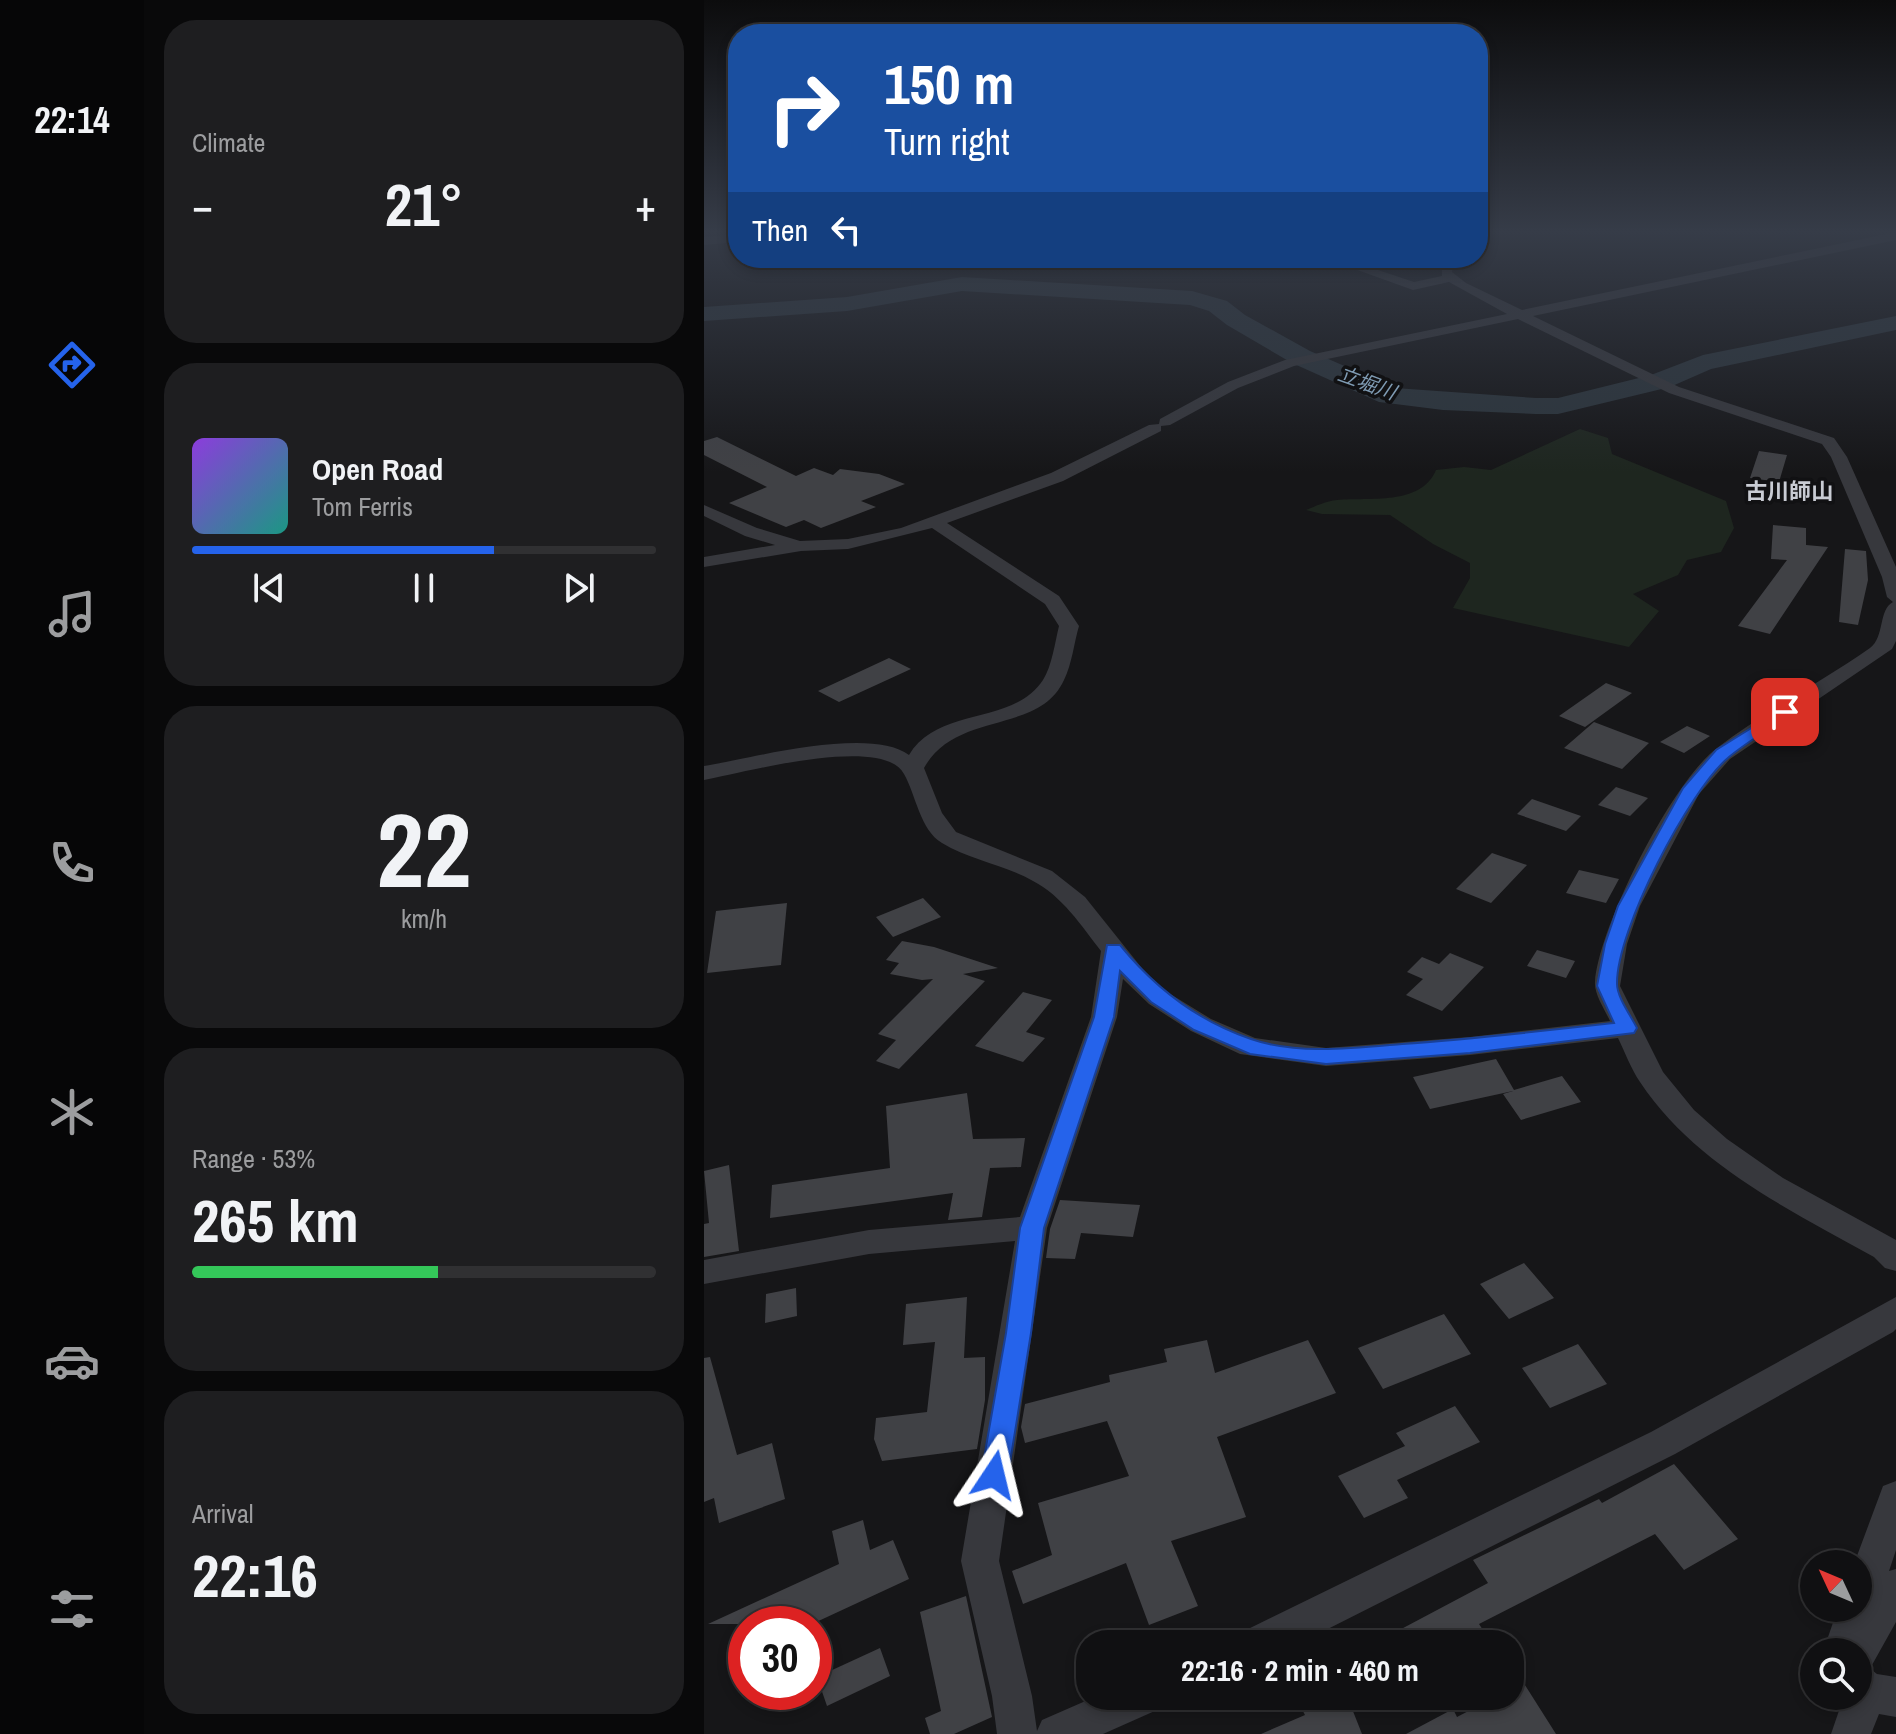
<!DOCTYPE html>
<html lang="en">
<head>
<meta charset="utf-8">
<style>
	body { margin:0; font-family:"Archivo Narrow","Noto Sans JP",sans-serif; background:#1e1e20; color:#f1f3f6; height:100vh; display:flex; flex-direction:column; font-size:30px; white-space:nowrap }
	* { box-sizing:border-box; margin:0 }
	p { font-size:26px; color:#9c9d9f }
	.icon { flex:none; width:44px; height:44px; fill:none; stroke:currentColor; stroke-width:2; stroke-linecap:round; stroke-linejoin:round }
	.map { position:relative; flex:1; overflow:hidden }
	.drawer { display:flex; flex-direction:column; gap:20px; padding:20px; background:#09090a; width:560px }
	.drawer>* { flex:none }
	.top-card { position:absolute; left:24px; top:24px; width:760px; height:244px; border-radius:32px; box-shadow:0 4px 12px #0003,0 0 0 2px #303032; background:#1a4fa0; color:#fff; overflow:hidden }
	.needle { width:52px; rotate:314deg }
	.controls { position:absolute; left:1096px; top:1550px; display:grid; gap:16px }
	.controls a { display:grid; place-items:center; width:72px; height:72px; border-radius:50%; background:#101012; box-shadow:0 4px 12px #0003,0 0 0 2px #303032; font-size:40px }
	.speed { position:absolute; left:24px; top:1606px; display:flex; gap:16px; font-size:40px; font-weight:700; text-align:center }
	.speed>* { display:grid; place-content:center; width:104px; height:104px; border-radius:50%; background:#101012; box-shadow:0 4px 12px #0003,0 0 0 2px #303032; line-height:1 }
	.speed .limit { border:12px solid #d22; background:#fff; color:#111 }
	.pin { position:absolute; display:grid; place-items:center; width:68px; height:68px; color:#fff; margin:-34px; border-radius:16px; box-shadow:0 4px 12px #0006 }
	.me { position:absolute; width:88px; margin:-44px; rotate:10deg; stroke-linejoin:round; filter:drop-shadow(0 0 6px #0008) }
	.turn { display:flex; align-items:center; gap:28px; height:168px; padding:0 24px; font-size:36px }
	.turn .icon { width:104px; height:104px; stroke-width:2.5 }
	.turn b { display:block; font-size:56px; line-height:68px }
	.then { display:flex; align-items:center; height:76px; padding:0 24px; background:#0003; gap:16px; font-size:30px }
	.big { font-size:60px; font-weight:700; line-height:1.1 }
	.drawer .card { flex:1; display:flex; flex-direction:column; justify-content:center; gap:12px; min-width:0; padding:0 28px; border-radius:32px; background:#1e1e20 }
	.drawer .dial { align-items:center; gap:0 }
	.dial b { font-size:104px; line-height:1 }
	.song { display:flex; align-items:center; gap:24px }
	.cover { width:96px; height:96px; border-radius:12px; background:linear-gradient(135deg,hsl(270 70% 55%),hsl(170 70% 35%)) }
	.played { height:8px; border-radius:4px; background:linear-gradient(90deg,#2563eb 65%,#303032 65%) }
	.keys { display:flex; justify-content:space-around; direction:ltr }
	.heat { display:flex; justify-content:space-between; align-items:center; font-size:44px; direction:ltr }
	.charge { height:12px; border-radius:6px; background:linear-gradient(90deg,#34c759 53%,#303032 0) }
	.trip { position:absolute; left:372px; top:1630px; width:448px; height:80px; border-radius:32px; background:#101012; box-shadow:0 4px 12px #0003,0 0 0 2px #303032; font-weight:700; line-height:80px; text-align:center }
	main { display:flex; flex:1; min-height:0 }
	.menu { display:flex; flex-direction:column; width:144px; justify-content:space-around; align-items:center; background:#060607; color:#9c9d9f }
	.menu .icon { width:56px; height:56px }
	.menu .on { color:#2563eb }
	.menu b { font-size:36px; color:#f1f3f6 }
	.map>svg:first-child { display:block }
	.green { fill:#1e261f }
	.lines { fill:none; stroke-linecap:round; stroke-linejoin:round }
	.river { fill:#2c353c; fill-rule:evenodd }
	.building { fill:#404145 }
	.street { fill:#37383d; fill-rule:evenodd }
	.route { fill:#2563eb; stroke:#184099; stroke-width:2 }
	.labels { text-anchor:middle; stroke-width:7; stroke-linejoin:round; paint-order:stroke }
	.far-water-label { font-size:20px; font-style:italic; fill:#7f9bb3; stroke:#111113 }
	.far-quarter-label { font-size:22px; font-weight:bold; fill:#c9ccd4; stroke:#111113 }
</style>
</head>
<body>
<main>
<nav class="menu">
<b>22:14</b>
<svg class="icon on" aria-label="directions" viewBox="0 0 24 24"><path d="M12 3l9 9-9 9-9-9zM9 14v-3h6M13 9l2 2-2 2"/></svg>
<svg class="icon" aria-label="music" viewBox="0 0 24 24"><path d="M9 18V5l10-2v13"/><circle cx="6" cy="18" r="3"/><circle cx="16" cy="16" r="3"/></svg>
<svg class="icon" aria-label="phone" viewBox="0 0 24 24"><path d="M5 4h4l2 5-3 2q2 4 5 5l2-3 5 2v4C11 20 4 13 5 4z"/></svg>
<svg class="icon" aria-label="climate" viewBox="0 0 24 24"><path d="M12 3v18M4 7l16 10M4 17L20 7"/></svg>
<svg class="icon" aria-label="car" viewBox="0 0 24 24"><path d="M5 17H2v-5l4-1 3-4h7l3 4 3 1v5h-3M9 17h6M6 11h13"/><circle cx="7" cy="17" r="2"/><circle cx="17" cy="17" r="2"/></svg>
<svg class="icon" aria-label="filters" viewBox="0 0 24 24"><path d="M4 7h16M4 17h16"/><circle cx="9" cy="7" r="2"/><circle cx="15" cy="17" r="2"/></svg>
</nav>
<section class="drawer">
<div class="card"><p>Climate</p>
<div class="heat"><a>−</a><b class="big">21°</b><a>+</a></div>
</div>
<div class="card">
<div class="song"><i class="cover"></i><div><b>Open Road</b><p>Tom Ferris</p></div></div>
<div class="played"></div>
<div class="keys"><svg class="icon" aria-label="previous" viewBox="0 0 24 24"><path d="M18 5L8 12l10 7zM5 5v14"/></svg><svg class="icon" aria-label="pause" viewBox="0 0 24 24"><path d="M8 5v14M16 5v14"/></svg><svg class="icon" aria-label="next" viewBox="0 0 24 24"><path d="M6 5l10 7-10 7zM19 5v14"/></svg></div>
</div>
<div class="card dial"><b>22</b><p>km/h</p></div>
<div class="card"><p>Range · 53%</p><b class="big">265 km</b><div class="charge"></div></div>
<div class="card"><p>Arrival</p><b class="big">22:16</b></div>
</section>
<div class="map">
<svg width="1192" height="1734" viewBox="0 0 1192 1734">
	<rect width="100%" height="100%" fill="#161618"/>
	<!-- green -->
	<path class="green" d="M876 429 904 438 908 454 1022 501 1030 528 1017 552 983 560 974 575 929 594 955 611 925 647 749 608 766 578V563L729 544 686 515 618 514 602 510C612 506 622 501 633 500 665 497 717 506 732 470L760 467 787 470Z"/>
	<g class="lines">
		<!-- river -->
		<path class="river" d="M258 277 488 291 523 301 541 315 606 351 691 388 832 398H854L947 375 999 355 1192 316V330L1007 369 966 387 854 414H832L739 410 675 402 588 363 523 325 505 311 486 305 258 291 143 311 0 321V307L143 297Z"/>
	</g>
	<!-- building -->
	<path class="building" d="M13 437 92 476 110 468 129 475 136 469 175 474 201 484 157 501 172 507 117 528 100 520 82 527 25 503 63 487 0 455V441Z
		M1055 451 1083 455 1075 482 1046 478Z
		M1069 525 1102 528V545L1124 547 1066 634 1034 626 1083 560 1067 559Z
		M1141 549 1162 551 1164 580 1154 625 1135 622Z
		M185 658 207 669 135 702 114 691Z
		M902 683 928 693 881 727 855 716Z
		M890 722 945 743 918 769 860 748Z
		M983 726 1006 736 980 753 956 742Z
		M912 787 944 798 926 816 894 805Z
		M828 799 877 816 862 831 813 814Z
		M788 853 823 865 787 903 752 889Z
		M875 870 915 879 902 903 862 893Z
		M219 898 237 917 189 937 172 917Z
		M83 903 77 965 3 973 12 911Z
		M198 941 230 947 294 968 259 974 281 981 195 1069 172 1061 192 1040 174 1034 229 979 218 980 186 974 195 963 182 960Z
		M833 950 871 961 862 978 823 966Z
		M746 953 780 967 738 1011 702 995 719 979 703 972 718 957 735 964Z
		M319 992 348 1000 322 1032 341 1038 319 1062 271 1046Z
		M792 1059 810 1090 858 1076 877 1102 817 1120 799 1094 809 1091 726 1109 709 1077Z
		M263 1093 269 1139 321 1138 317 1167 286 1168 278 1217 244 1220 249 1193 66 1218 68 1185 186 1168 182 1106Z
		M25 1165 35 1251 0 1257V1224L5 1223 0 1171Z
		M356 1200 436 1205 429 1237 377 1233 371 1259 342 1258 346 1229Z
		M820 1263 850 1298 805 1319 776 1284Z
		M92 1288 93 1316 61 1323 62 1294Z
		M263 1297 260 1358 281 1357V1400L273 1449 178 1461 170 1439 172 1418 223 1412 231 1342 199 1345 202 1304Z
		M740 1314 767 1354 679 1389 654 1348Z
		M503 1340 511 1373 604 1340 632 1393 513 1437 542 1517 467 1541 494 1606 445 1625 422 1563 319 1604 308 1571 348 1555 334 1503 425 1476 403 1421 321 1443 317 1427 321 1404 406 1382 405 1375 463 1362 460 1349Z
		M874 1344 903 1384 846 1408 818 1368Z
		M6 1357 33 1455 68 1443 81 1499 15 1523 10 1498 0 1502V1358Z
		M751 1406 776 1442 693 1480 704 1498 660 1518 634 1476 701 1446 692 1433Z
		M970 1464 1034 1539 980 1570 951 1534 775 1624 788 1644H669L784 1583 769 1560 895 1499 898 1503Z
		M159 1520 166 1550 189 1540 205 1579 108 1624H4L135 1564 128 1531Z
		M262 1596 288 1717 250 1734H226L221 1718 237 1711 216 1612Z
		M176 1648 186 1676 123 1706 113 1677Z
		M819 1682 852 1734H702L749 1709 753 1717 793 1696H806V1689Z
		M591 1696H643L658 1734H557L601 1715Z"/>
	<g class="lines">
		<!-- street -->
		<path class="street" d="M774 229H783L774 234Z
			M1192 232V240L829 316 975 387 1130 438 1143 457 1192 567V641L1188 649 1026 759 995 794 936 906 923 944 916 986 959 1072 990 1110 1023 1139 1079 1178 1192 1240V1271L1181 1268 1170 1257C1086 1210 991 1165 936 1082 927 1069 921 1052 914 1038L766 1055 622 1066 536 1054 487 1031 445 1004 419 979 413 1017 343 1228 295 1561 328 1696 333 1731 338 1720 393 1696H459L453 1710 399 1734H293L288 1696 257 1561 311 1241 165 1254 0 1284V1260L165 1230 316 1217 387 1017 397 951C377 925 358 896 329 881 301 865 266 860 238 843 216 830 212 795 200 774 179 734 38 773 0 780V766C48 758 166 726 205 755 234 706 309 726 339 680 348 666 351 642 355 626L341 604 228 528 144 549 97 551 0 567V557L71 545 41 536 0 516V505L53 528 96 541 144 539 197 528 347 473 445 425 455 424 456 419 524 382 581 360 803 314 745 282 709 290 620 258H638L710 282 738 276V258H750L748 272 762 283 818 310ZM814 319 965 393 1118 444 1127 457 1178 577 1183 597 1189 602C1174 610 1181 637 1166 648 1116 683 1061 711 1013 748 968 782 895 926 891 982 890 994 901 1010 906 1021L766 1037 622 1048 551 1038 507 1019 463 992 441 972 381 897 348 871 252 832 238 813 220 768C252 710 335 735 360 680 368 664 370 643 375 626L355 596 243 523 359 481 457 431V426L466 425 534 388 590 366Z
			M34 234V242L0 245V237Z
			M1192 1297V1329L1189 1332 971 1454 594 1644H535L540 1631 947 1432Z
			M1192 1481V1550L1185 1571 1192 1569V1622L1168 1665 1164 1667 1173 1674 1192 1677V1717L1175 1714 1167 1734H1127L1140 1696H1154V1652H1122V1643L1134 1608H1154V1564H1150L1179 1486Z"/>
	</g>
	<!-- sky -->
	<linearGradient id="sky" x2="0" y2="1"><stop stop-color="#0c0c0d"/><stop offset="0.49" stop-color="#363c48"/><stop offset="1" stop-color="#363c48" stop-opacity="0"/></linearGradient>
	<rect width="1192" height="472" fill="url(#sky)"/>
	<!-- route -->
	<path class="route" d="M1081 707 1086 708V715C1066 729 1044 741 1025 757 985 790 912 931 913 984 913 997 927 1016 933 1028L930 1033 766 1053 622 1064 546 1054 490 1030 447 1002 416 971 410 1017 340 1228 327 1333 304 1475 300 1483 290 1487 281 1483 277 1475 302 1333 316 1228 390 1017 403 945H416C451 988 494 1021 547 1039 593 1055 651 1048 698 1044 769 1039 839 1031 910 1023L893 986 901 944 914 906 979 788 1012 750Z"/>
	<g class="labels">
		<!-- far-water labels -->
		<g class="far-water-label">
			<text transform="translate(663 383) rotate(20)" y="7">立堀川</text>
		</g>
		<!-- far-quarter labels -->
		<g class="far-quarter-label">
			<text x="1085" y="499">古川師山</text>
		</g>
	</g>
</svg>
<div class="controls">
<a><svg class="needle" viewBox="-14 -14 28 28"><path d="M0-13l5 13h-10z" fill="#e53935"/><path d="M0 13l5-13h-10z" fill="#9c9d9f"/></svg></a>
<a><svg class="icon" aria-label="search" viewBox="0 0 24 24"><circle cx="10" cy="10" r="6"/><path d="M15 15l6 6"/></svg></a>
</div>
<div class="speed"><div class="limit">30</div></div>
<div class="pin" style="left:1081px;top:712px;background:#d93025"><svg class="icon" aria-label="arrive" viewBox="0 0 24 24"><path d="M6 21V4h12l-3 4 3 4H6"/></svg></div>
<svg class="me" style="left:290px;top:1475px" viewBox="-20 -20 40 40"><path d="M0-17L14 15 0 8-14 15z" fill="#2563eb" stroke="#fff" stroke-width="4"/></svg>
<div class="trip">22:16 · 2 min · 460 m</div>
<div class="top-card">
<div class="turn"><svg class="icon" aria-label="right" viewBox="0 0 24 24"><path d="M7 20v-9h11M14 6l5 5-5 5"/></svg><div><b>150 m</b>Turn right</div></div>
<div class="then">Then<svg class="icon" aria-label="left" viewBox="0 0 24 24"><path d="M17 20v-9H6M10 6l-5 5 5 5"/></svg></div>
</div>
</div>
</main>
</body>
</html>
